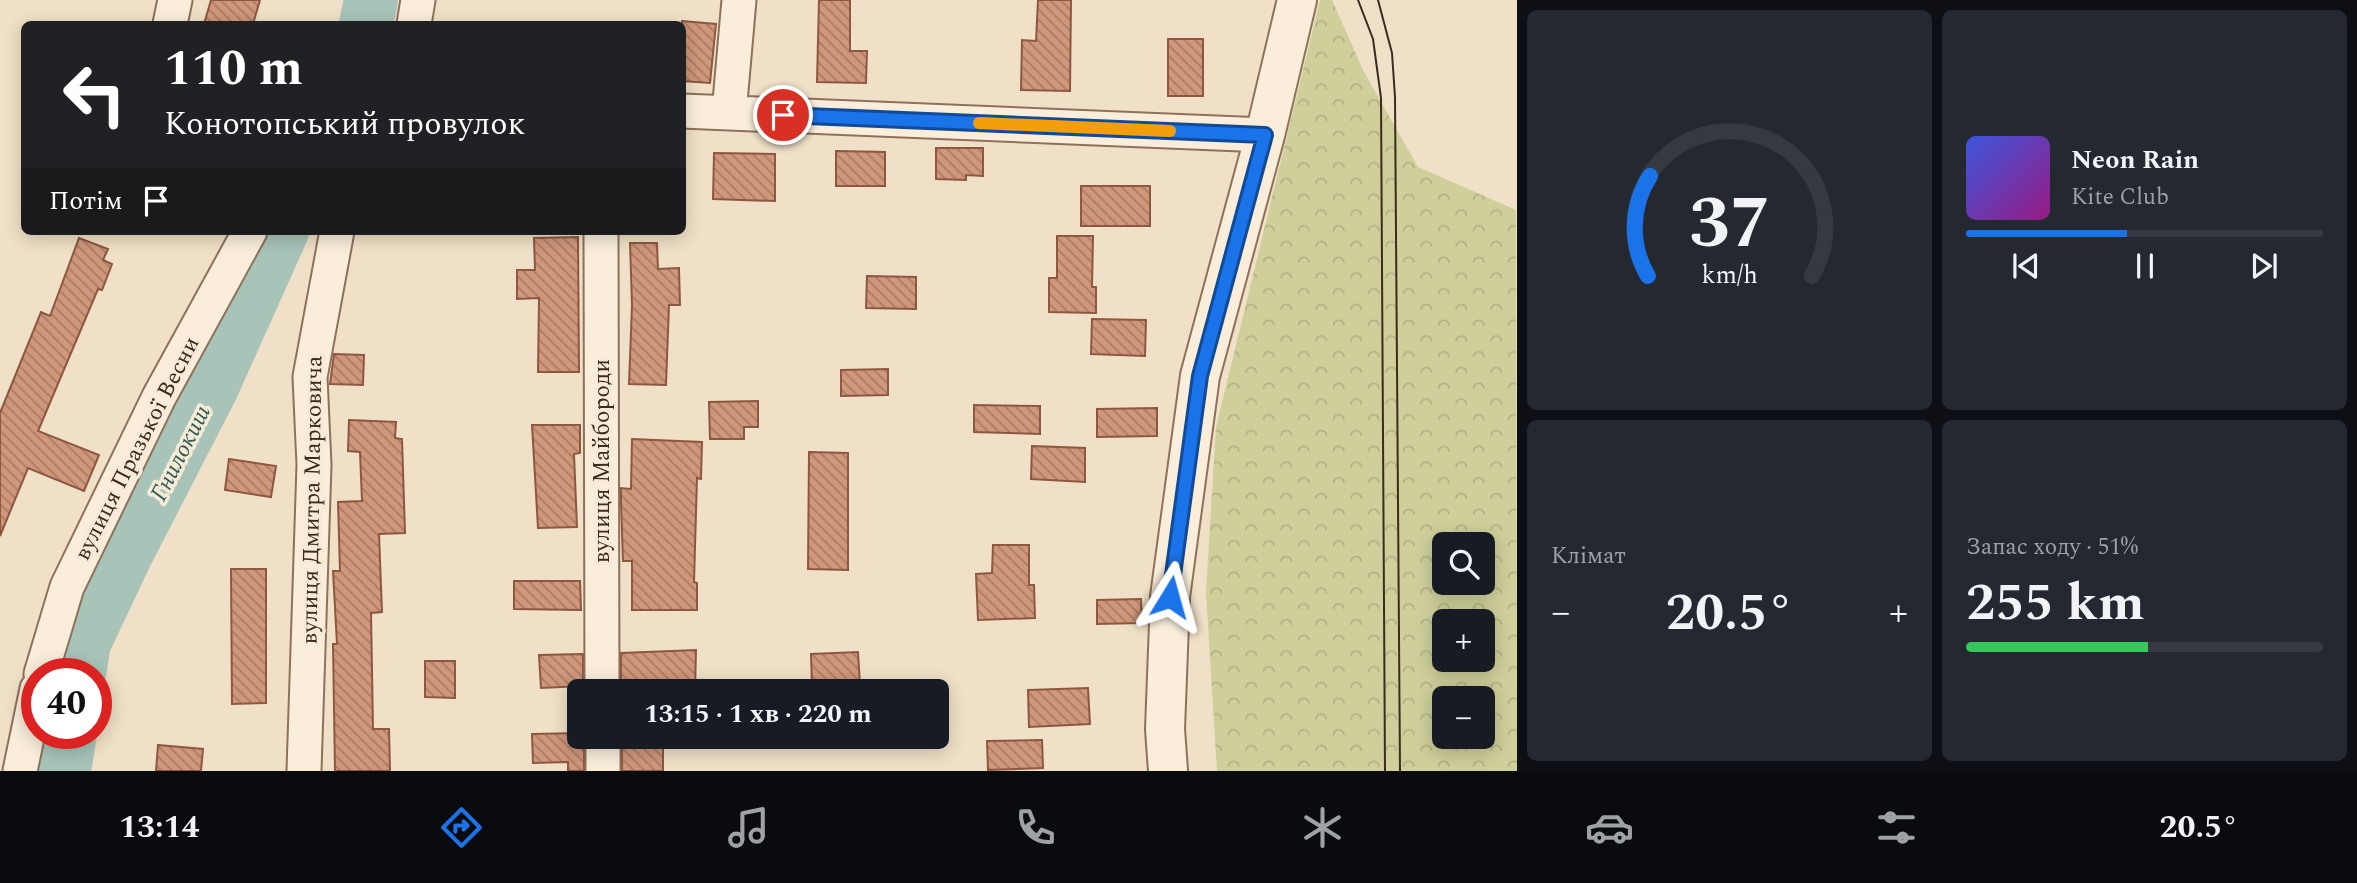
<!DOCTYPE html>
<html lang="uk">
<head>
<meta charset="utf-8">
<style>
	body { margin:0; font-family:Spectral,serif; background:#242831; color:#f1f3f6; height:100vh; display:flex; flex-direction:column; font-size:26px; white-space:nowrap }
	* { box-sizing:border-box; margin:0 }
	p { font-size:23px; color:#9ea1a6 }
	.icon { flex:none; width:38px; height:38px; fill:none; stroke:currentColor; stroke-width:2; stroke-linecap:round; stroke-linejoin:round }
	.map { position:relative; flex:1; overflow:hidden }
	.panel { display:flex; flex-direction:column; gap:10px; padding:10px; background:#0d0f14; width:840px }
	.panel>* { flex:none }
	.guide { position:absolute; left:21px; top:21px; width:665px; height:214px; border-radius:10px; box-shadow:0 4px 18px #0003; background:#202124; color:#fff; overflow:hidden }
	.controls { position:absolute; left:1432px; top:532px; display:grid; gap:14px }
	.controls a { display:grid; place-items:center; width:63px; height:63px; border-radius:10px; background:#171b24; box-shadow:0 4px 18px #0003; font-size:35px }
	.speed { position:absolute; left:21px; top:658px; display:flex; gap:14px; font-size:35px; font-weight:700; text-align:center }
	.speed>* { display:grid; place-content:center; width:91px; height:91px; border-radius:50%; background:#171b24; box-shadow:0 4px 18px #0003; line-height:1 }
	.speed .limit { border:10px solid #d22; background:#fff; color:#111 }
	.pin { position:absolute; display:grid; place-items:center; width:60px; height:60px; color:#fff; margin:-30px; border:4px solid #fff; border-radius:50%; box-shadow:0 2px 7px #0007 }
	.me { position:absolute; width:77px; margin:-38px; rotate:8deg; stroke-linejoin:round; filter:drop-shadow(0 0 5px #0008) }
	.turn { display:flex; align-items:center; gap:24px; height:147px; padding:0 28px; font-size:32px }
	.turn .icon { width:91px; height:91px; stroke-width:2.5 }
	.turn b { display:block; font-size:49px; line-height:60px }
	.then { display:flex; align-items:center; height:66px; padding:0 28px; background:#0003; gap:14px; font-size:26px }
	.big { font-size:52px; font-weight:700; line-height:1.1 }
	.panel .tile { flex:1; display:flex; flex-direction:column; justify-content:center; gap:10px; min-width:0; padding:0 24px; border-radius:10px; background:#242831 }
	.panel .dial { align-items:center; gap:0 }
	.dial svg { height:182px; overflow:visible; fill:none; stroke:#363941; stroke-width:7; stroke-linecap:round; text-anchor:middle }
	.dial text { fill:#f1f3f6; stroke:none }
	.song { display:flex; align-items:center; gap:21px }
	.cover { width:84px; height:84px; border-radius:10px; background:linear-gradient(135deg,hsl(230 70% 55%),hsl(310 70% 35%)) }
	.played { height:7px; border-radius:4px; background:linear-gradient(90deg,#1a73e8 45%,#363941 45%) }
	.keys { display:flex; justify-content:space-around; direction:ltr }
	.heat { display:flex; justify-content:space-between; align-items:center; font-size:38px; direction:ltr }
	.charge { height:10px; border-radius:5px; background:linear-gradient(90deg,#34c759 51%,#363941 0) }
	.panel .tiles { flex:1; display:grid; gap:10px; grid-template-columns:repeat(2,1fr) }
	.trip { position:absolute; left:567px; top:679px; width:382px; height:70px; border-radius:10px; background:#171b24; box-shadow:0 4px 18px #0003; font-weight:700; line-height:70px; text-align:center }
	.dock { display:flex; height:112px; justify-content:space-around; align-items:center; background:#090b0e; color:#9ea1a6 }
	.dock .icon { width:49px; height:49px }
	.dock .current { color:#1a73e8 }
	.dock b { font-size:32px; color:#f1f3f6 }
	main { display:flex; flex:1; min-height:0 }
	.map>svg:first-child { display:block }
	.forest { fill:url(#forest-crowns); fill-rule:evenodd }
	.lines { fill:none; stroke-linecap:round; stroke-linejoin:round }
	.river { stroke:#a8c4b9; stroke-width:54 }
	.building { fill:url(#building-back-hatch); stroke:#8d5740; stroke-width:2 }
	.minor-casing { stroke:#8d715b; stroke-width:37 }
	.tertiary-casing { stroke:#8d715b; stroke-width:42 }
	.minor { stroke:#faeedb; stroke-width:33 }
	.tertiary { stroke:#faeedb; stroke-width:38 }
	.tram { stroke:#3d2b1f; stroke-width:2 }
	.route-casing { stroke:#114b97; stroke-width:18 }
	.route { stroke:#1a73e8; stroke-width:12 }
	.slow { stroke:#f59e0b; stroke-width:12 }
	.labels { text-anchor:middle; stroke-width:7; stroke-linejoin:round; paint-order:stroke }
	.street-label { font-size:23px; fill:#3d2b1f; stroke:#f7ebd7 }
	.water-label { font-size:24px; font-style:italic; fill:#2e5d56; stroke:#f7ebd7 }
</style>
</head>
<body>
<main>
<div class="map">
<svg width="1517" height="771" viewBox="0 0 1517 771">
	<defs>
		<pattern id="forest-crowns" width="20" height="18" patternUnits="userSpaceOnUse" patternTransform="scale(1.75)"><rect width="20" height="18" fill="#cecf9a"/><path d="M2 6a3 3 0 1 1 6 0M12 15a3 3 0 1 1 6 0" fill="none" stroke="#b2b284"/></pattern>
		<pattern id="building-back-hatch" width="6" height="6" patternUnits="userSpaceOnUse" patternTransform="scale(1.75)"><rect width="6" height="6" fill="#d0977b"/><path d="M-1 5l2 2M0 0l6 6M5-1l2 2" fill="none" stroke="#aa7b64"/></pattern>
	</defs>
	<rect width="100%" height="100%" fill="#f0e0c7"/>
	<!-- forest -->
	<path class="forest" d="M1320 0H1332L1363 70 1418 167 1516 210 1517 771H1217L1206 593 1216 427ZM1444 544H1482V583H1444ZM1444 621H1482V660H1444ZM1444 698H1482V737H1444Z"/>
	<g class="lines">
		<!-- river -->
		<path class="river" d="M366 24 371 0
			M79 674 84 643 125 556 211 389 282 231
			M64 771 70 733"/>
	</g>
	<!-- building -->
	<path class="building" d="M211 0H260L253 24H204Z
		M819 0H850V51H867L866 83 817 82Z
		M1038 0H1071L1070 91 1021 90 1022 40 1036 41Z
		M682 21 716 24 710 83 682 81Z
		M1168 39H1203V96H1168Z
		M936 148H983V176L966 175V180L936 179Z
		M836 151 885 152V186H836Z
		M714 153 775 154V201L713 199Z
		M1081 186H1150V226H1081Z
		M1057 236H1093L1092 287H1096V313L1049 312V278H1057Z
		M578 237 579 372H538L539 298 517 299V270H535L534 238Z
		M79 238 108 249 103 260 112 264 102 290 98 289 38 431 99 455 84 491 28 468 0 536V413L41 312 50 316Z
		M630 243H657L658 269 679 268 680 305H669L666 385 629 384 632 305Z
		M867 276 916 277V309L866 308Z
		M1092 319 1146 320 1145 356 1091 354Z
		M334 354 364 355 363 385 330 384Z
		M888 369V395L841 396V370Z
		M758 401V427H744V439H710L709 402Z
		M974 405 1040 406V434L974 432Z
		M1157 408V436L1097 437V409Z
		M349 420 396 422 395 438 402 439 405 533 379 534 382 612 371 613 373 729H389L390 771H335L333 644H337L333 571H340L338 502 362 501 360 452 348 451Z
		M532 425H580V453L574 454 577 527 538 528Z
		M632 439 702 442 701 479 697 478 694 582 697 583V610H632V561H623L621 503V488L631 489Z
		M1032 446 1085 448V482L1031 479Z
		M809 452 848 453V570L808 569Z
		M229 459 276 466 271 497 225 490Z
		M993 545H1029V585H1034L1035 618 978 620 976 574 992 573Z
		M231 569H266V703L232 704Z
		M514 581H580L581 610 514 609Z
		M1141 599 1142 623 1097 624V600Z
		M696 650 695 691H629L628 685H621V653Z
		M858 652 860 685 812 687 811 654Z
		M583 654V686L541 688 539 655Z
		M425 661H455V698L425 697Z
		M1088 688 1090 724 1029 727 1028 690Z
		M579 733V737H584V771H568V762L533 763 532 734Z
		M1042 740 1043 768 988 770 987 741Z
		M158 745 203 749 201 771H156Z
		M622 746 663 747V771H622Z"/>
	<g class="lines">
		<defs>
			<path id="minor" d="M170 24 175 0
				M414 24 418 0
				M682 111 1265 135
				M729 113 739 0
				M601 231 602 691
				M41 674 67 587 159 397 250 231
				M603 737V771
				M20 771 37 689
				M304 771 314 465 310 377 337 231"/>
			<path id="tertiary" d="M1168 771 1165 729 1170 597 1200 376 1265 135 1297 0"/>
		</defs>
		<!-- minor casing -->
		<use href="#minor" class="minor-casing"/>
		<!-- tertiary casing -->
		<use href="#tertiary" class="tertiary-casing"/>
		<!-- minor -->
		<use href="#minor" class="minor"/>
		<!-- tertiary -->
		<use href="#tertiary" class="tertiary"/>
		<!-- tram -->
		<path class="tram" d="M1358 0 1373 39 1381 98 1385 771
			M1378 0 1392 53 1395 97 1400 771"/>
	</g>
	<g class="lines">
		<defs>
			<path id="route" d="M783 115 1265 135 1200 376 1170 597"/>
		</defs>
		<!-- route casing -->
		<use href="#route" class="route-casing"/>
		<!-- route -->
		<use href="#route" class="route"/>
		<!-- slow -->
		<path class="slow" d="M979 123 1170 131"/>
	</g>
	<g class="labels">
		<!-- street labels -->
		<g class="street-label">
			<text transform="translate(136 448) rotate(-63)" y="8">вулиця Празької Весни</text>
			<text transform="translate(601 461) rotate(-90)" y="8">вулиця Майбороди</text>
			<text transform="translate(311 500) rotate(-89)" y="8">вулиця Дмитра Марковича</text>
		</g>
		<!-- water labels -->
		<g class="water-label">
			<text transform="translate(180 453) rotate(-63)" y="8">Гнилокиш</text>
		</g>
	</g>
</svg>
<div class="controls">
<a><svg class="icon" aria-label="search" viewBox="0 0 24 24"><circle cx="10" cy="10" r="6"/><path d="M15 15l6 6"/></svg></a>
<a>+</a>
<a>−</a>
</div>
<div class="speed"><div class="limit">40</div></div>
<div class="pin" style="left:783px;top:115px;background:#d93025"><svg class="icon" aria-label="arrive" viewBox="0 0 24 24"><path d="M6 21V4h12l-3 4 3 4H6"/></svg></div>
<svg class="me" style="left:1170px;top:597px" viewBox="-20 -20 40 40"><path d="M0-17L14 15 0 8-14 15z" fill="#1a73e8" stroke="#fff" stroke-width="4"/></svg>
<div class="trip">13:15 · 1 хв · 220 m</div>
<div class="guide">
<div class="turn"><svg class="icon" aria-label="left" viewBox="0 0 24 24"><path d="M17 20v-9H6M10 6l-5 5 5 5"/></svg><div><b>110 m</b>Конотопський провулок</div></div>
<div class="then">Потім<svg class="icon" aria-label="arrive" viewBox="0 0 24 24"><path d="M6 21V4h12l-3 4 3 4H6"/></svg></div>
</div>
</div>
<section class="panel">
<div class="tiles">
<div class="tile dial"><svg viewBox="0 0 100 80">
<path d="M14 69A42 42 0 1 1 86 69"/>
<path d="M14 69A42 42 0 0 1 15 25" stroke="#1a73e8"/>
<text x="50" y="56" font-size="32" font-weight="700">37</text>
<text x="50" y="72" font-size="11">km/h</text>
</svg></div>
<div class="tile">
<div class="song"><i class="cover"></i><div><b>Neon Rain</b><p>Kite Club</p></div></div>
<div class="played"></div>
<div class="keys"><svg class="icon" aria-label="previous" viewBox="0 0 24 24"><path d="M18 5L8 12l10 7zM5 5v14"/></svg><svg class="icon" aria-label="pause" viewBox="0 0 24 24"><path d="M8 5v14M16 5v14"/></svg><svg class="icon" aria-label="next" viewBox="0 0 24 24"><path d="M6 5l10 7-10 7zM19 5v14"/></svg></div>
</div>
<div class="tile"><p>Клімат</p>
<div class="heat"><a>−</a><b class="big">20.5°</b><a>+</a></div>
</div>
<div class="tile"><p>Запас ходу · 51%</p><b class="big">255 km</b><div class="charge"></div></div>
</div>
</section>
</main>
<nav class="dock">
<b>13:14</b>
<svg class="icon current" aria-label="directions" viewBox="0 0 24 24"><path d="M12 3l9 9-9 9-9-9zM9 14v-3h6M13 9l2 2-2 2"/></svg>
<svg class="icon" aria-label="music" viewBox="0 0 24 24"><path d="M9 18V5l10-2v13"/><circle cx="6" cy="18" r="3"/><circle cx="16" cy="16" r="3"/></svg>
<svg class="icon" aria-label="phone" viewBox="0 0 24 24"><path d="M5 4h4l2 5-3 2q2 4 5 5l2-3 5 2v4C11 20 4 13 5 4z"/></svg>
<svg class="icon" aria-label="climate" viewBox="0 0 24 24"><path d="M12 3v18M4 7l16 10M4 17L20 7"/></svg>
<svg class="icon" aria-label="car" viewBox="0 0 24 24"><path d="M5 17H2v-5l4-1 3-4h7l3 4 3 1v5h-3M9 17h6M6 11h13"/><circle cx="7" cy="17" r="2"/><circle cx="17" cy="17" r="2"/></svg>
<svg class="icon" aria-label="filters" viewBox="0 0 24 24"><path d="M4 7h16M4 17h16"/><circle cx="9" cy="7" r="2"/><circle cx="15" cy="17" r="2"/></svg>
<b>20.5°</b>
</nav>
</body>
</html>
